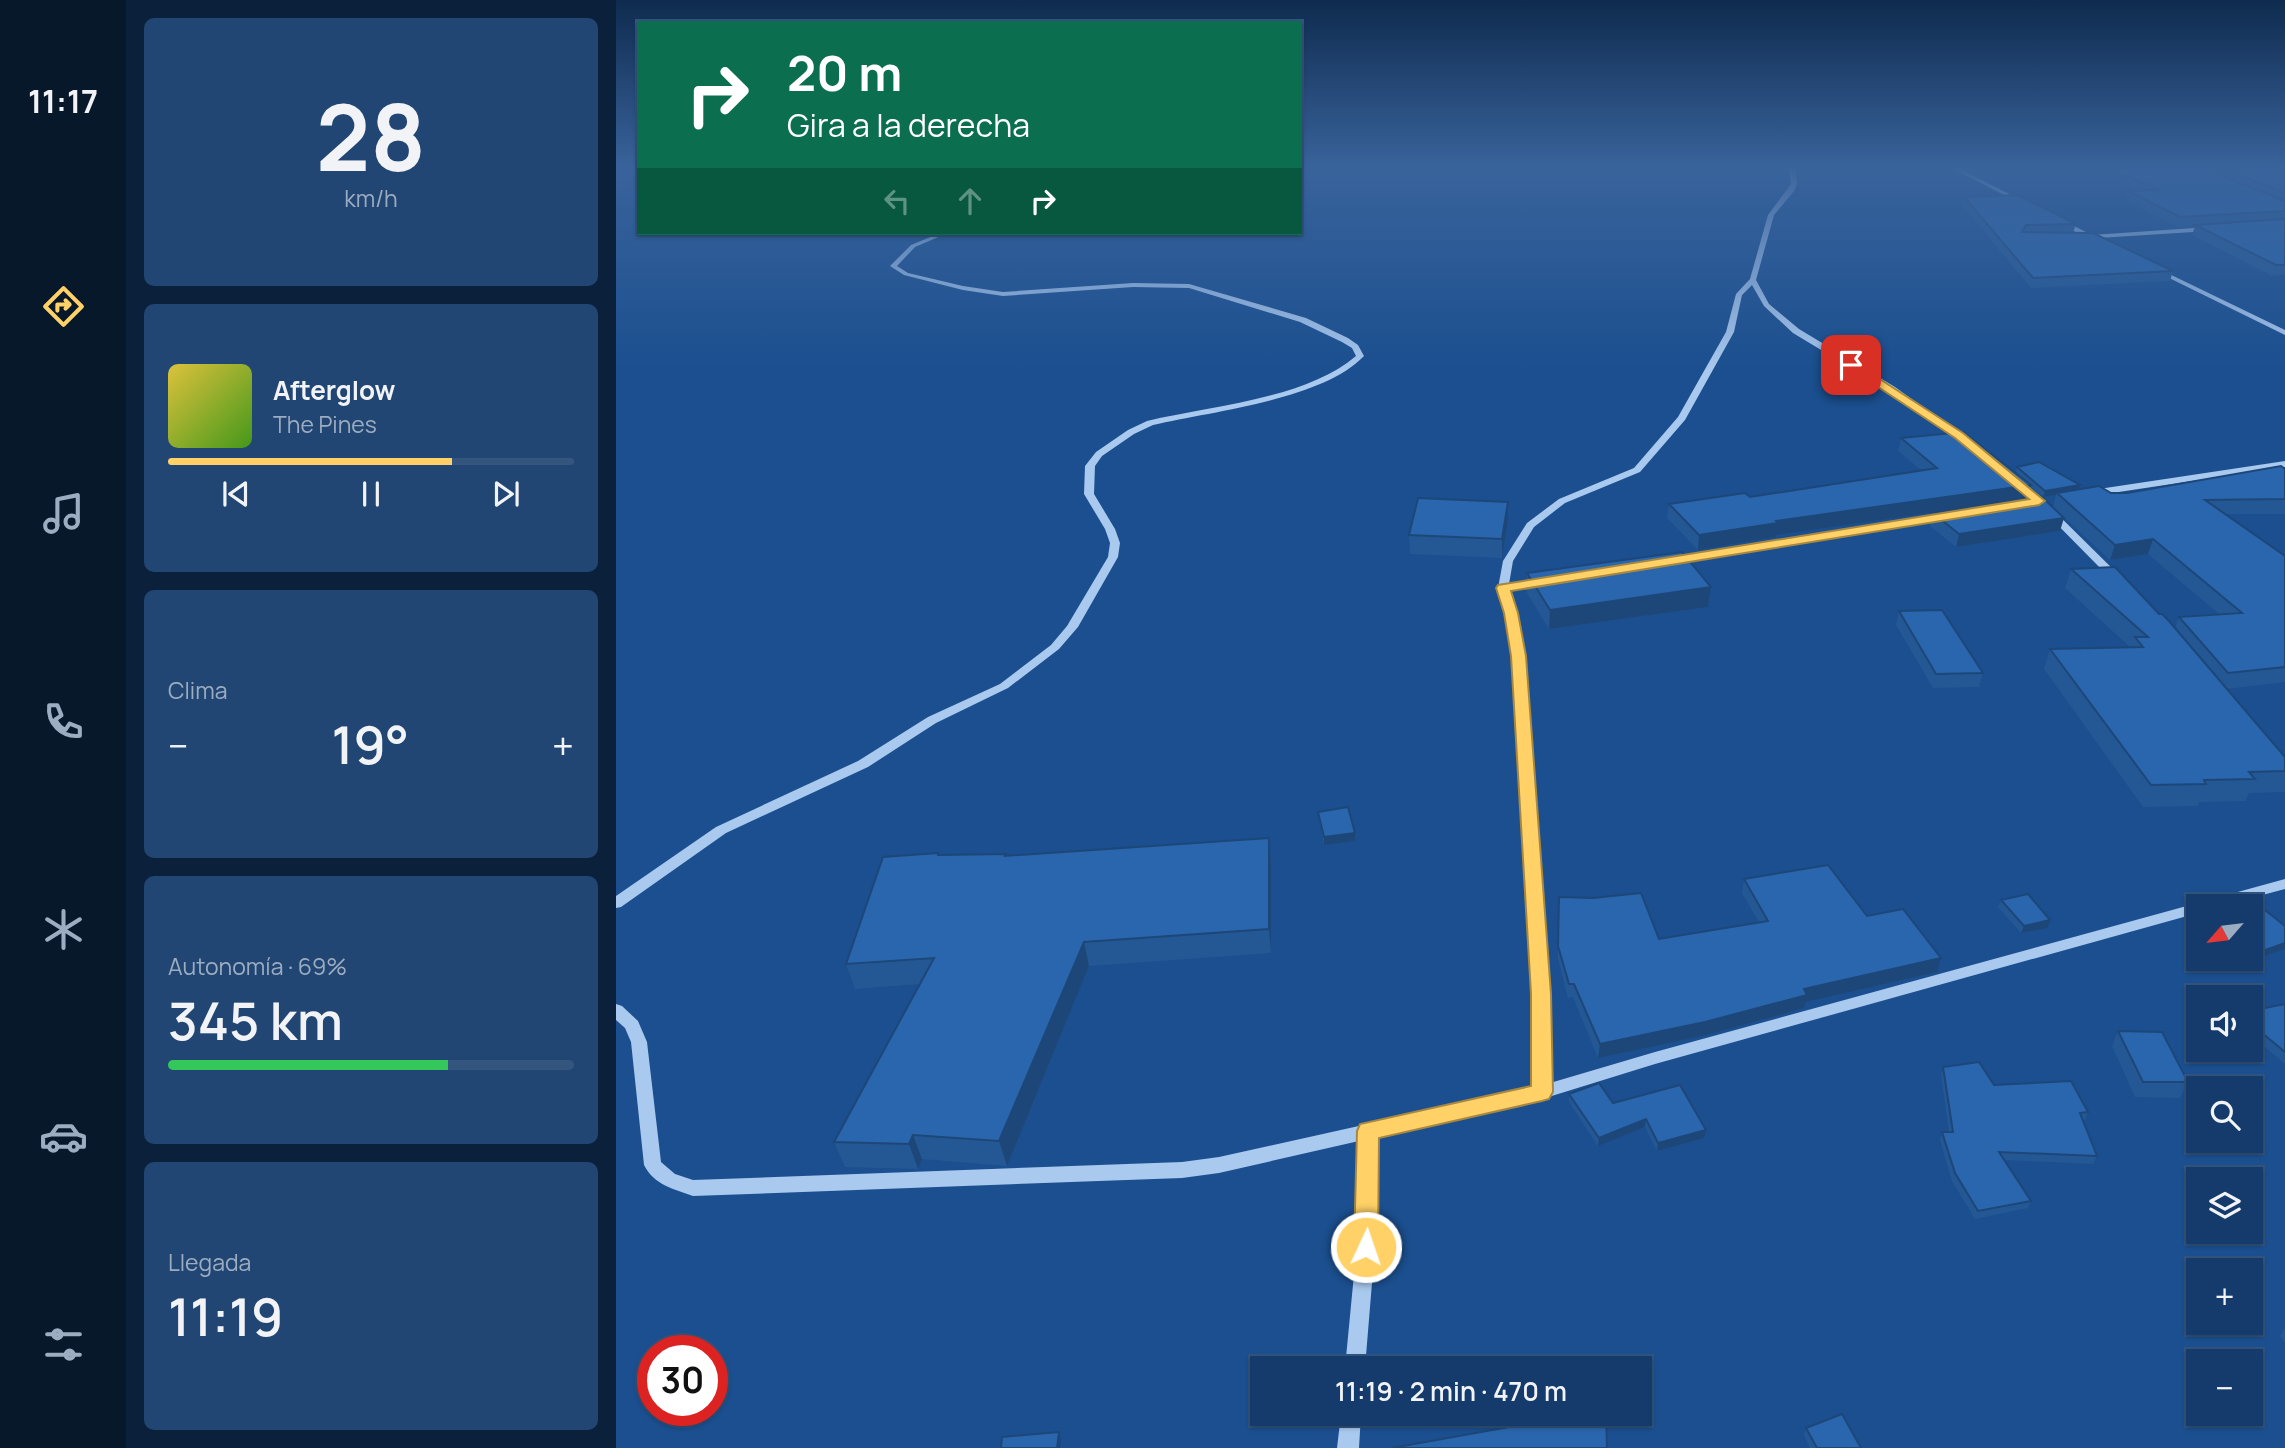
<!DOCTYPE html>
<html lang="es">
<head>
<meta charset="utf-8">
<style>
	body { margin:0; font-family:Manrope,sans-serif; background:#214673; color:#f1f3f6; height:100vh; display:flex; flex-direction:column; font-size:26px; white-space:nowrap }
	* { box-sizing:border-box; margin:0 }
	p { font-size:23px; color:#9dadc1 }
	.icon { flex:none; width:38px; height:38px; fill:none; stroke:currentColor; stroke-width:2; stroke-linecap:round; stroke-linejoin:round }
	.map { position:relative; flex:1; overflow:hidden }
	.sheet { display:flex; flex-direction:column; gap:18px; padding:18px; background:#0b203b; width:490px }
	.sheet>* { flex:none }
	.hud { position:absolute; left:21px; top:21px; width:665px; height:214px; border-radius:0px; box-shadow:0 2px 5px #0004,0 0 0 2px #33557e; background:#0b6e4f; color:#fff; overflow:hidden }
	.needle { width:46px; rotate:242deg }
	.tools { position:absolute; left:1570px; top:894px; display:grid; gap:14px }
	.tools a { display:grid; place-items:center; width:77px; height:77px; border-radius:0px; background:#143b6b; box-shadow:0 2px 5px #0004,0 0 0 2px #33557e; font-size:35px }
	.speed { position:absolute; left:21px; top:1335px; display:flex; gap:14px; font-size:35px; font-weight:700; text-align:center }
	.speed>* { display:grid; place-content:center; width:91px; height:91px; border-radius:50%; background:#143b6b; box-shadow:0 2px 5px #0004,0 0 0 2px #33557e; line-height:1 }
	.speed .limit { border:10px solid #d22; background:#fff; color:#111 }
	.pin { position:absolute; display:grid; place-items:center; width:60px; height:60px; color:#fff; margin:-30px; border-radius:14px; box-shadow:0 4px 10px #0006 }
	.me { position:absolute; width:77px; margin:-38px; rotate:3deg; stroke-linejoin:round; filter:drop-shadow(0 0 5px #0008) }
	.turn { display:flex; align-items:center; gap:24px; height:147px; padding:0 35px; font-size:32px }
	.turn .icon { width:91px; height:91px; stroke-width:2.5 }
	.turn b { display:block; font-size:49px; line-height:60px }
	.lanes { display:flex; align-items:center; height:66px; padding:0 35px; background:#0003; justify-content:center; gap:35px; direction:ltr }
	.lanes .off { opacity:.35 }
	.big { font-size:52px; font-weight:600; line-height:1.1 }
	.sheet .card { flex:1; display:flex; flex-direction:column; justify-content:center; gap:10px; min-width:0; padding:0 24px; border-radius:10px; background:#214673 }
	.sheet .dial { align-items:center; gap:0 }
	.dial b { font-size:91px; line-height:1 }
	.song { display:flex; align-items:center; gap:21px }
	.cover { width:84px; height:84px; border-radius:10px; background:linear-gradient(135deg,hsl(50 70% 55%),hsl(100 70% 35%)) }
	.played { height:7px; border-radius:4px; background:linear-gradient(90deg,#ffd166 70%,#33557e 70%) }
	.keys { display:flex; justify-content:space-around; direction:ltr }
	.heat { display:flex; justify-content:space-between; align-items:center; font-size:38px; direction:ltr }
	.charge { height:10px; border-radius:5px; background:linear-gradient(90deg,#34c759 69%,#33557e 0) }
	.trip { position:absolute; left:634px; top:1356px; width:402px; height:70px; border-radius:0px; background:#143b6b; box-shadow:0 2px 5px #0004,0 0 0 2px #33557e; font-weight:600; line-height:70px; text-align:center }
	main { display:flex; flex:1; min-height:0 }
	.tabs { display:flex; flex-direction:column; width:126px; justify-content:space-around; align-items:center; background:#08182b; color:#9dadc1 }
	.tabs .icon { width:49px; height:49px }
	.tabs .current { color:#ffd166 }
	.tabs b { font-size:32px; color:#f1f3f6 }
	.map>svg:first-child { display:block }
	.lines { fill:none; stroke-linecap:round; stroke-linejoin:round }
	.minor { fill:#a9c9ee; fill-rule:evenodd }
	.wall { fill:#245895 }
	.shaded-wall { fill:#1d4779 }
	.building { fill:#2a66ad; stroke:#1d4779; stroke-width:2 }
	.route { fill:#ffd166; stroke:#a68842; stroke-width:2 }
</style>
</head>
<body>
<main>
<nav class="tabs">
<b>11:17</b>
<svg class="icon current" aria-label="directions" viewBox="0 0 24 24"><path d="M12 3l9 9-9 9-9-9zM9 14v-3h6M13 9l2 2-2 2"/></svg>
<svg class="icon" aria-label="music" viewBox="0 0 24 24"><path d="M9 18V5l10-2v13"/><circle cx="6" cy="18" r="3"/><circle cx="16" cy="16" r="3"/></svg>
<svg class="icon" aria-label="phone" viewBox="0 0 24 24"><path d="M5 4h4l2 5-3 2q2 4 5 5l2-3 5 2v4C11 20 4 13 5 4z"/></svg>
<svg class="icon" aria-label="climate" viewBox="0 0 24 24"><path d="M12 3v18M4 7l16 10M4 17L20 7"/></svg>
<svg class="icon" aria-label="car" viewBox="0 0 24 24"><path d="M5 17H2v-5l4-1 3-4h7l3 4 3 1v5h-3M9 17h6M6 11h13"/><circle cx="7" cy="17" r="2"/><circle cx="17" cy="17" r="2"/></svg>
<svg class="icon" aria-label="filters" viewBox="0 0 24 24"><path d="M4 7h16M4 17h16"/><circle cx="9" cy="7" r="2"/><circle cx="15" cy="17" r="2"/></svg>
</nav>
<section class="sheet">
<div class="card dial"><b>28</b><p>km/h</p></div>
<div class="card">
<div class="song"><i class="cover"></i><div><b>Afterglow</b><p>The Pines</p></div></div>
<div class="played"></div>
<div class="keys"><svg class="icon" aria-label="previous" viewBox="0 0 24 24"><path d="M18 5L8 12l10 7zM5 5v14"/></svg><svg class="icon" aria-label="pause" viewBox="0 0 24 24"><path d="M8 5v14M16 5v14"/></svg><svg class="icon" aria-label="next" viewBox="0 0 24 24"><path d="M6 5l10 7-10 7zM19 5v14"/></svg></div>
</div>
<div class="card"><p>Clima</p>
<div class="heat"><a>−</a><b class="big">19°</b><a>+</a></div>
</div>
<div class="card"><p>Autonomía · 69%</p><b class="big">345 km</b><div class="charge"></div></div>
<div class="card"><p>Llegada</p><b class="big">11:19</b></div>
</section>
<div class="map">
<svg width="1669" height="1448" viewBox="0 0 1669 1448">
	<rect width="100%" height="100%" fill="#1b4f8f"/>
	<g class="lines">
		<!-- minor -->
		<path class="minor" d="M1173 168H1179L1181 184 1178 191 1158 215 1140 280 1153 304 1183 329 1279 387 1355 442 1348 444 1273 391 1177 333 1148 306 1136 285 1126 295 1118 332 1069 420 1024 472 949 503 918 527 897 561 893 584 925 579 930 582 925 585 893 590 900 613 908 656 933 994 934 1083 1039 1052 1669 879V889L1605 906H1582V913L1039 1064 926 1099 761 1137V1222L749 1368H729L743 1222V1141L603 1173 566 1178 77 1196C58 1189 38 1185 28 1165L15 1042 9 1028 0 1020V1004L6 1006 22 1021 31 1042 45 1162 59 1174 77 1180 566 1162 603 1157 918 1087 917 994 896 656 890 613 882 588 887 561 911 523 943 499 1018 468 1062 417 1110 332 1120 294 1134 279 1152 215 1175 184Z
			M1335 168H1342L1409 202 1404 203Z
			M1444 219 1476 235 1593 227 1596 229 1593 231 1482 238 1484 240 1481 242 1470 238 1442 222Z
			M324 233H332L299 247 281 266 292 273 347 286 387 292 517 283 573 284 690 318 732 338 742 345 748 356C706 400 596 411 537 425L518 434 486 456 479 466 478 494 499 529 504 543 502 557 462 627 443 649 392 688 320 723 252 767 110 833 5 907 0 908V896L100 827 242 761 312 717 384 684 435 645 451 626 492 557 494 543 489 529 468 494 469 466 480 452 512 430 531 421C594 406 690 399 740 356L736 348 726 342 684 322 573 288 517 287 387 296 347 290 288 275 274 266 295 245Z
			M1539 269H1543L1669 330V335L1539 271Z
			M1669 461V467L1476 496 1471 493 1476 490Z
			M1400 480 1426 499 1505 577V581H1497L1420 503 1397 485V481Z
			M1330 513 1333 514V518L1054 564 1049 561 1054 558Z
			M725 1414H745L743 1448H721Z"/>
	</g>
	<!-- wall -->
	<path class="wall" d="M1468 168H1669V275L1656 276 1576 235 1579 226 1561 227 1509 200 1512 191 1521 190Z
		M1348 197 1460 224 1457 233 1557 271 1554 281 1415 288 1346 205Z
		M1285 438 1400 473 1401 467 1464 485 1463 489 1495 493H1511L1669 469V514H1609L1669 556V682L1610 689 1669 757V792L1633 793 1629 801 1583 802 1582 806 1527 807 1428 669 1434 649 1514 647 1449 588 1455 569 1543 614 1559 628 1563 617 1603 614 1532 554 1494 560 1437 507 1440 495 1427 497 1415 487 1411 498 1444 531 1340 547 1314 526 1317 513 1355 507 1160 535V537L1082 550 1051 518 1053 504 1134 497 1305 470 1282 451Z
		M892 520 886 558 794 554 793 535Z
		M911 573 1095 587 1092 607 933 629 911 593Z
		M1283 611 1367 673 1363 687 1317 688 1280 625Z
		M702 812 739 833V841L708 845Z
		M322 853 323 855 390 854 391 856 655 862V953L473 966 391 1166 306 1159 302 1169 229 1167 218 1142 304 984 239 989 230 964Z
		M1128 879 1251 916 1321 972 1190 1002 1188 1008 1087 1036 982 1058 957 997 952 998 942 959 943 897 1043 939 1143 922 1126 893Z
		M1385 900 1434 920 1432 928 1405 933 1382 907Z
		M1634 915 1669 926V949L1640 959 1634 955Z
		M1669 1004V1064L1634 1034V1011Z
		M1502 1031 1572 1082 1564 1098 1519 1097 1496 1046Z
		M1327 1067 1378 1085 1472 1112 1469 1120 1467 1121 1481 1156 1477 1164 1389 1160 1415 1201 1412 1208 1359 1219 1336 1181 1324 1140 1326 1132H1333L1325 1075Z
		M953 1094 997 1103 1088 1138 1041 1151 1029 1127 982 1146 953 1102Z
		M1669 1327V1343L1664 1336Z
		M1190 1428 1245 1448H1194L1188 1435Z"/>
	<!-- shaded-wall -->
	<path class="shaded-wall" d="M1415 485 1411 499 1160 535V537L1082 550 1083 535 1160 521Z
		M1464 485 1463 491 1441 493 1440 495 1427 497 1429 491Z
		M892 502V520L886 558V539Z
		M1448 518 1444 531 1340 547 1343 534Z
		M1537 539 1532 554 1494 560 1499 545Z
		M1095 587 1092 607 933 629 934 610Z
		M739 833V841L708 845V837Z
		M653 838 655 862V953L653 929Z
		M1434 920 1432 928 1405 933 1408 926Z
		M468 942 473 966 391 1166 383 1141Z
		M1669 943V949L1640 959 1644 952Z
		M1325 958 1321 972 1190 1002 1188 1008 1087 1036 982 1058 984 1044 1188 989Z
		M1030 1119 1029 1127 982 1146 983 1138Z
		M1090 1130 1088 1138 1041 1151 1042 1143Z
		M297 1135 306 1159 302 1169 293 1144Z
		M443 1432 445 1440 444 1448H441Z"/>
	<!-- building -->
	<path class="building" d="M1491 168H1586L1669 201V211L1564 217 1512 191 1544 190Z
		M1607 168H1669V193Z
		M1401 195 1460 224 1410 225 1406 232 1477 233 1557 271 1417 278 1348 197Z
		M1669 219V265H1660L1579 225Z
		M1347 432 1415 485 1160 521 1162 523 1083 535 1053 504 1129 493 1134 497 1321 468 1285 438Z
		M1423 462 1464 485 1429 491 1401 467Z
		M1665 466 1669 469V499L1589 500 1669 556V667L1612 673 1563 617 1626 613 1537 539 1499 545 1441 493 1483 486 1495 493H1511Z
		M1425 496 1448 518 1343 534 1317 513Z
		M802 498 892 502 886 539 793 535Z
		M1066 552 1095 587 934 610 911 573Z
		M1499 567 1543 614H1546L1553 621 1669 757V771L1633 772 1639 779 1588 780 1590 784 1535 785 1434 649 1527 647 1519 637H1532L1455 569Z
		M1326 610 1367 673 1320 674 1283 611Z
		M732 807 739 833 708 837 702 812Z
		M653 838V929L468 942 383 1141 297 1135 293 1144 218 1142 318 958 230 964 267 857 322 853V855L390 854 389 856Z
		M1212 865 1251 916 1287 909 1325 958 1188 989 1191 995 1089 1022 984 1044 958 984H953L942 946 943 897 977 898 1025 893 1043 939 1152 921 1128 879Z
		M1412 894 1434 920 1408 926 1385 900Z
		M1649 910 1669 926V943L1644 952 1634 944V915Z
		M1669 1004V1052L1634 1023V1011Z
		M1502 1031 1546 1032 1572 1082H1527Z
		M1363 1062 1378 1085 1455 1081 1472 1112 1464 1113 1481 1156 1383 1152 1415 1201 1362 1211 1339 1173 1326 1132H1337L1327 1067Z
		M983 1083 997 1103 1064 1085 1090 1130 1042 1143 1030 1119 983 1138 953 1094Z
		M966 1414H990L991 1448H776Z
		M1226 1414 1245 1448H1201L1190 1428Z
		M443 1432 441 1448H385L386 1437Z"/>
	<!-- sky -->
	<linearGradient id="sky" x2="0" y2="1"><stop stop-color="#0f2b4f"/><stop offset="0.45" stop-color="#39639b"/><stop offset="1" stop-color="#39639b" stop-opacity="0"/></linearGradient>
	<rect width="1669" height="371" fill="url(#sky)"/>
	<!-- route -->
	<path class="route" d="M1232 363H1239L1347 433 1429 501 1423 505 895 591 902 613 910 656 935 994 937 1092 933 1099 926 1101 763 1138 762 1247 759 1254 750 1258 742 1254 738 1247 741 1131 744 1124 915 1086V994L895 656 888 613 880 588 882 585 1413 499 1339 438 1232 367Z"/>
</svg>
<div class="tools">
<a><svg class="needle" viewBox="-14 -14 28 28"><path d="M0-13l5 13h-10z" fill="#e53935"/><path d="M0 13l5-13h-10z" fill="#9dadc1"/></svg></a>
<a><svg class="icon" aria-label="sound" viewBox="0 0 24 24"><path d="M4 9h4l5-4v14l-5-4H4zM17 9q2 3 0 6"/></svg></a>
<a><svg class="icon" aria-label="search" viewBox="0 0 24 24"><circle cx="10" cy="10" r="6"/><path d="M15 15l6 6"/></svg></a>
<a><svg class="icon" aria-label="layers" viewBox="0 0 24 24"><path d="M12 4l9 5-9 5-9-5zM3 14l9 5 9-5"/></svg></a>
<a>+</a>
<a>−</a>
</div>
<div class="speed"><div class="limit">30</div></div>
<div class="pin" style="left:1235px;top:365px;background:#d93025"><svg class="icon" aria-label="arrive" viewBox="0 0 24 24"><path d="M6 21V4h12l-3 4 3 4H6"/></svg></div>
<svg class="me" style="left:750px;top:1247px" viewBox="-20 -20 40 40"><circle r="17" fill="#ffd166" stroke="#fff" stroke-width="3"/><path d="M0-11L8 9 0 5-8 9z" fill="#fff"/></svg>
<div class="trip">11:19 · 2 min · 470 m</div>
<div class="hud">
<div class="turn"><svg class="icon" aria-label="right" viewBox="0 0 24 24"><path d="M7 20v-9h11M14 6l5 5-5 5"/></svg><div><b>20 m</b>Gira a la derecha</div></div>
<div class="lanes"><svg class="icon off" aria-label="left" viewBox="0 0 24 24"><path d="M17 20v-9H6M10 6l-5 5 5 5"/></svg><svg class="icon off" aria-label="ahead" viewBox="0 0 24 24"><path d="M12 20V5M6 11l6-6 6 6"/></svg><svg class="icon" aria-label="right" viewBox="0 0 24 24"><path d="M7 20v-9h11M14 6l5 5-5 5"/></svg></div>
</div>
</div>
</main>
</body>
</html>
